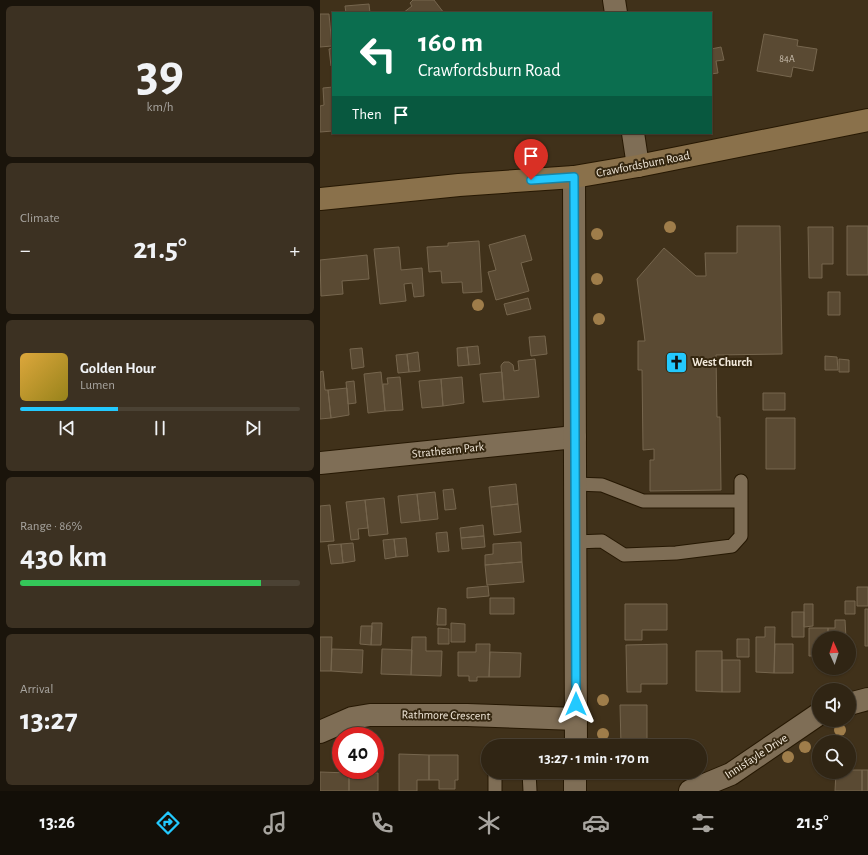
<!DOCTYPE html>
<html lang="en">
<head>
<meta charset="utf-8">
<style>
	body { margin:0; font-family:"Alegreya Sans",sans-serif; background:#3c3122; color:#f1f3f6; height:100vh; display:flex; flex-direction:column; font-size:15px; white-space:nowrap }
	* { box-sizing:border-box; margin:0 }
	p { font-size:13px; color:#a8a5a0 }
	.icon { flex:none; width:22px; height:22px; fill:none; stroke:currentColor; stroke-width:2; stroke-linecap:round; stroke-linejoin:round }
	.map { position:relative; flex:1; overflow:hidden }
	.panel { display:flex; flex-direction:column; gap:6px; padding:6px; background:#1a140b; width:320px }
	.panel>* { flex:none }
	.hud { position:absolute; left:12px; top:12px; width:380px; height:122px; border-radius:0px; box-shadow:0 1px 3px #0004,0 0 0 1px #4b4234; background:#0b6e4f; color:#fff; overflow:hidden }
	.needle { width:26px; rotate:357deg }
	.tools { position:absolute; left:492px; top:631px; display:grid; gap:8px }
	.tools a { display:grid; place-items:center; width:44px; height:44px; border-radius:50%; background:#302514; box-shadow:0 1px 3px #0004,0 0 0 1px #4b4234; font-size:20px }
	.speed { position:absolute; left:12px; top:727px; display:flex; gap:8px; font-size:20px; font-weight:700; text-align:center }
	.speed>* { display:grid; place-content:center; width:52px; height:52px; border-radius:50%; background:#302514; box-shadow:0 1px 3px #0004,0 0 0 1px #4b4234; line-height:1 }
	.speed .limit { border:6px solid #d22; background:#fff; color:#111 }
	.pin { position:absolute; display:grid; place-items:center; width:34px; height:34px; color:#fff; margin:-41px -17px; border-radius:50% 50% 50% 0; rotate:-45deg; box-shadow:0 0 4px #0007 }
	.pin .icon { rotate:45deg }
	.me { position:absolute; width:44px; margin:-22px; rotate:0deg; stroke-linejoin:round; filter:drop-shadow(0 0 3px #0008) }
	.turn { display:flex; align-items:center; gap:14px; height:84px; padding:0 20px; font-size:18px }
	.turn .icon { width:52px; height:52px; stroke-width:2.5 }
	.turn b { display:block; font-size:28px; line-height:34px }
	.then { display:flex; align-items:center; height:38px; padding:0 20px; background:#0003; gap:8px; font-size:15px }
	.big { font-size:30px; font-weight:600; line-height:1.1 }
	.panel .tile { flex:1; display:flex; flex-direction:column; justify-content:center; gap:6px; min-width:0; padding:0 14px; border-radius:6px; background:#3c3122 }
	.panel .dial { align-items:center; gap:0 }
	.dial b { font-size:52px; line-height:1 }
	.song { display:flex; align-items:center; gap:12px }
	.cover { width:48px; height:48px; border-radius:6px; background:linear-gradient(135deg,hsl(40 70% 55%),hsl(50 70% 35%)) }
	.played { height:4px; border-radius:2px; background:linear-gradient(90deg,#23c9fe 35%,#4b4234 35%) }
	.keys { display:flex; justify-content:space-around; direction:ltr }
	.heat { display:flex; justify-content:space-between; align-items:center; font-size:22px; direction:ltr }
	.charge { height:6px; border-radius:3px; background:linear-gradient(90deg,#34c759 86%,#4b4234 0) }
	.trip { position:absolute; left:161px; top:739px; width:226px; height:40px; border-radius:20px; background:#302514; box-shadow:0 1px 3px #0004,0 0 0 1px #4b4234; font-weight:600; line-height:40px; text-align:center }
	.dock { display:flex; height:64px; justify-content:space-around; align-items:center; background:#130f08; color:#a8a5a0 }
	.dock .icon { width:28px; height:28px }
	.dock .on { color:#23c9fe }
	.dock b { font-size:18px; color:#f1f3f6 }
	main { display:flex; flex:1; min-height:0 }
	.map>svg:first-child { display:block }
	.building { fill:#5a4a33; stroke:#76664e }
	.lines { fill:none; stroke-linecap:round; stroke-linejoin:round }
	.service-casing { stroke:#261803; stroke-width:15 }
	.minor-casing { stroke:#261803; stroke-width:24 }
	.tertiary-casing { stroke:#261803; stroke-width:24 }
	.secondary-casing { stroke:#261803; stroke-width:24 }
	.service { stroke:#7f6e56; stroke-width:13 }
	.minor { stroke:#7f6e56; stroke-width:22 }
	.tertiary { stroke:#7f6e56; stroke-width:22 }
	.secondary { stroke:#8a714b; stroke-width:22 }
	.tree { fill:#9f7d4a }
	.route-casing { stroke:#1783a5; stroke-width:10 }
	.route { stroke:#23c9fe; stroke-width:7 }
	.labels { text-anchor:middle; stroke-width:4; stroke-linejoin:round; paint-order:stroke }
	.number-label { font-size:10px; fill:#cdc2b2 }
	.street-label { font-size:12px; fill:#f3eadc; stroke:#352710 }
	.poi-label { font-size:12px; font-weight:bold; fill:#f3eadc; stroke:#352710; text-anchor:start }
</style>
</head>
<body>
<main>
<section class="panel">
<div class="tile dial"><b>39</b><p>km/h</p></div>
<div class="tile"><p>Climate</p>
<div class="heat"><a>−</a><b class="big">21.5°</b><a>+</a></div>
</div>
<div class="tile">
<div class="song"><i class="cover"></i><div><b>Golden Hour</b><p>Lumen</p></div></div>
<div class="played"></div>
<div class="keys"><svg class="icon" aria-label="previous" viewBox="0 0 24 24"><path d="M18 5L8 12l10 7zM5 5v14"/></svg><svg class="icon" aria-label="pause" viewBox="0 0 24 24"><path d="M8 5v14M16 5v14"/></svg><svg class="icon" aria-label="next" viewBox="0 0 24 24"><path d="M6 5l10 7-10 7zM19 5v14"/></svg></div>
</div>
<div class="tile"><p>Range · 86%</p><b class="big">430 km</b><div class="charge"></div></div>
<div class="tile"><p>Arrival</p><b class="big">13:27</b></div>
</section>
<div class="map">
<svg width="548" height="791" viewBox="0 0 548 791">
	<rect width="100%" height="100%" fill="#40311a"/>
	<!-- building -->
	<path class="building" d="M93 0H114L124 13H83L92 6 90 3Z
		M49 4 50 13H26L25 6Z
		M0 14H9L12 46 0 47Z
		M444 34 478 40 477 46 497 49 493 71 473 67 471 77 437 71Z
		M401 47 404 60 396 61 398 73 391 74V49Z
		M13 48V66H11L9 49Z
		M13 87V131L0 132V106L4 105 3 88Z
		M417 226H460L462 354 396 355 397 417H400L401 490 330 491V460H334V449L323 450 322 370H318V341H325L317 279 344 248 376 276H386L385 253H417Z
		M527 226H548V275H527Z
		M488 227H513V264H502V278H489Z
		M205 235 212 260 201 263 209 291 176 300 168 272 176 270 169 245Z
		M159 241 162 292 143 293 142 282 122 283 121 271 109 272 107 247 128 246V243Z
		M79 247 81 270 102 268 104 296 94 297 92 283 84 284 86 301 60 304 54 249Z
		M47 255 49 279 22 281 23 294 1 296 0 260Z
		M508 292H520V315H508Z
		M208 298 211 309 187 315 184 304Z
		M225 336 227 354 211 356 209 337Z
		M158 346 160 364 149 365 147 347Z
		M147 347 149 365 138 366 137 348Z
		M42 348 44 367 32 369 30 349Z
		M98 352 100 371 89 372 87 354Z
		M87 354 89 372 78 373 76 355Z
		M505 356 517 357 518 370H505Z
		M215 359 219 397 184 400 181 366 182 364 184 362H189L193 365 194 371 199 370 198 361Z
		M519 359 529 360V372H519Z
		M3 371 5 390H8L11 418 0 419V372Z
		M61 372 65 411 48 413 44 374Z
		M182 372 184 400 163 402 160 374Z
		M80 377 83 410 65 411 63 384H68L67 378Z
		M142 377 144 403 123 406 121 379Z
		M121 379 123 406 102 408 99 381Z
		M34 381 36 403 28 404 26 382Z
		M27 388 29 415 11 418 8 390Z
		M443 393H465V410H443Z
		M446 418H475V469H446Z
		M196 484 198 504 171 507 169 487Z
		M133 489 136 509 125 510 123 490Z
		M115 492 118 519 100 521 97 494Z
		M97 494 100 521 81 523 78 496Z
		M64 498 68 534 49 536 45 500Z
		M45 500 48 528 38 529 39 539 31 540 26 502Z
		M198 504 201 532 174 535 171 507Z
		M10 505 14 541 0 542V506Z
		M163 525 164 536 141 538 140 528Z
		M127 532 129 551 118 552 116 533Z
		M164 536 165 547 142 549 141 538Z
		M86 538 88 556 76 557 74 539Z
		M74 539 76 557 65 559 63 540Z
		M201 542 202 562 165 565V555L173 554V544Z
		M33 543 35 561 23 563 21 544Z
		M21 544 23 563 11 564 8 545Z
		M202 562 204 582 167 585 165 565Z
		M168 586 169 596 147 598V588Z
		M537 587H548V606H537Z
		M170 598H194V614H170Z
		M525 601H535V614H525Z
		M305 604H347V630H322V640H305Z
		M484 604H493V626L484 627Z
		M118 608 126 609V625H117Z
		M545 609H548V646H545Z
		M472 612H484V637H472Z
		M515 620H525L526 638H508V628H515Z
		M52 623H62L61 645H51Z
		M131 623 145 624V642H131Z
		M41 626H52L51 645 40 644Z
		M445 627H455L454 673 436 672V637H445Z
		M118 628 129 629V644H118Z
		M489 628H508V638H499V656H489Z
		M0 637H12L11 671H0Z
		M92 637H106V651H122L121 676 91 675Z
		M417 639H429V657H417Z
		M156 644H170L169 677H157V681H149V676H138V652H156Z
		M347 644V684H321V692H307L306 645Z
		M455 644H473V673H454Z
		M12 649 43 650 42 673 11 671Z
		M62 649 92 650 91 675 61 674Z
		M376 651H402V692L376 691Z
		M170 652 201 653 200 677H169Z
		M402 660H420V692H402Z
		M300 705H327V746H301Z
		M79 754 109 755V780H97V791H79Z
		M109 755H138V780H135V789H119V780H109Z
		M529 770H542V791H515L516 772H529Z
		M542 770H548V791H542Z
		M0 772 29 773V791H0Z
		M29 773H58V791H29Z"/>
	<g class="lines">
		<defs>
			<path id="service" d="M256 484 282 485 323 501H421
				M255 542 282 541 304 555 356 553 412 546 421 536V481
				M209 772 210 791
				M175 791V772"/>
			<path id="minor" d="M294 0 296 13
				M313 133 318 166
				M0 463 255 437
				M529 704 548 699
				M0 732 32 718 50 715H147L256 719
				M370 791 411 774 499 714"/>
			<path id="tertiary" d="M254 177 256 746
				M255 791V772"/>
			<path id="secondary" d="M0 199 139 185 254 177 318 166 548 120"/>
		</defs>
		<!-- service casing -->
		<use href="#service" class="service-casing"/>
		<!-- minor casing -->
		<use href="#minor" class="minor-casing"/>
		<!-- tertiary casing -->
		<use href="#tertiary" class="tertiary-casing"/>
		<!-- secondary casing -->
		<use href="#secondary" class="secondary-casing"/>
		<!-- service -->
		<use href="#service" class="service"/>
		<!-- minor -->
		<use href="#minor" class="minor"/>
		<!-- tertiary -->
		<use href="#tertiary" class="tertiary"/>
		<!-- secondary -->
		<use href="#secondary" class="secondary"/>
	</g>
	<!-- trees -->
	<g class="tree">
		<circle cx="350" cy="227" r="6"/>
		<circle cx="277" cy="234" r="6"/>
		<circle cx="277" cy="279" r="6"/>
		<circle cx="158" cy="305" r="6"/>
		<circle cx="279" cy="319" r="6"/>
		<circle cx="283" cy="700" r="6"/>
		<circle cx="520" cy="730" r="6"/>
		<circle cx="283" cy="734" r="6"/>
		<circle cx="485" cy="747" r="6"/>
		<circle cx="468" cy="757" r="6"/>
	</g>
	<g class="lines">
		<defs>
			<path id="route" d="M211 180 254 177 256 704"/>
		</defs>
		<!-- route casing -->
		<use href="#route" class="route-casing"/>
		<!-- route -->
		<use href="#route" class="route"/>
	</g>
	<!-- icons -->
	<defs>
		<symbol id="church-square" viewBox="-11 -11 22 22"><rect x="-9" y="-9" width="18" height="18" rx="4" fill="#23c9fe" stroke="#352710"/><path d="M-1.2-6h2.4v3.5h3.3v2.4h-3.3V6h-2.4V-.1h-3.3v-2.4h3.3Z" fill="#111"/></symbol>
	</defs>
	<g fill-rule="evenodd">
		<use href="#church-square" x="344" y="350" width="25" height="25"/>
	</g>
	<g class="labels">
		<!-- number labels -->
		<g class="number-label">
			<text x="467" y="62">84A</text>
		</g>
		<!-- street labels -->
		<g class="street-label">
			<text transform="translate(323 164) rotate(-11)" y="4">Crawfordsburn Road</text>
			<text transform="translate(128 450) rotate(-6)" y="4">Strathearn Park</text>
			<text transform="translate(126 715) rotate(1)" y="4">Rathmore Crescent</text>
			<text transform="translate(436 756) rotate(-33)" y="4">Innisfayle Drive</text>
		</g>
		<!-- poi labels -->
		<g class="poi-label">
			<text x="372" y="366">West Church</text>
		</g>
	</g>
</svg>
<div class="tools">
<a><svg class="needle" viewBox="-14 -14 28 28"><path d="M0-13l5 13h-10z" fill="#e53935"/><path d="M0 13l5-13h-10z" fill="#a8a5a0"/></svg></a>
<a><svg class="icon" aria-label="sound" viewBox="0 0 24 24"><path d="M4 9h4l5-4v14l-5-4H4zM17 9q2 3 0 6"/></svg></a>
<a><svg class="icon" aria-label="search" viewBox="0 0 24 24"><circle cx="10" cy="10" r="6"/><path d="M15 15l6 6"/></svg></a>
</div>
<div class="speed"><div class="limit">40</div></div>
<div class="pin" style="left:211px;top:180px;background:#d93025"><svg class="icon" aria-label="arrive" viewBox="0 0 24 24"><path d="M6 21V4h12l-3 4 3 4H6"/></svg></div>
<svg class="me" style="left:256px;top:704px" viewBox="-20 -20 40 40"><path d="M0-17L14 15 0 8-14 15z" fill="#23c9fe" stroke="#fff" stroke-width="4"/></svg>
<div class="trip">13:27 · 1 min · 170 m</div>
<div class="hud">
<div class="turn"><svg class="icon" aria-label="left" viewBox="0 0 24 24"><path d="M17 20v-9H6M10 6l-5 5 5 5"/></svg><div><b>160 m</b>Crawfordsburn Road</div></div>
<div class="then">Then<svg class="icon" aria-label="arrive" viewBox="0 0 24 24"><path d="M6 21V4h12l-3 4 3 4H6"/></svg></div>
</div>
</div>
</main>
<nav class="dock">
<b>13:26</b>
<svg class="icon on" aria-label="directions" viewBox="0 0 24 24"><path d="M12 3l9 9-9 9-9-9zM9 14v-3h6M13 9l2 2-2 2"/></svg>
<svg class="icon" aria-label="music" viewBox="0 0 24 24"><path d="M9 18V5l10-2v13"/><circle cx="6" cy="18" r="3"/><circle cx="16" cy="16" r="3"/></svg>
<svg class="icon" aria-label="phone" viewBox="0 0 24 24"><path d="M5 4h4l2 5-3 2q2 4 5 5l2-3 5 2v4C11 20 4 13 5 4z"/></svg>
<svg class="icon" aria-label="climate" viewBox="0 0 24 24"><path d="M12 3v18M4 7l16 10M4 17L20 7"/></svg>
<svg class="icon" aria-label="car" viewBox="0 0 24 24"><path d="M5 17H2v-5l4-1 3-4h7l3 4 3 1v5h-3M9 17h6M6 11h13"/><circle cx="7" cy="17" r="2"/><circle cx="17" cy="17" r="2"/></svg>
<svg class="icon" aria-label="filters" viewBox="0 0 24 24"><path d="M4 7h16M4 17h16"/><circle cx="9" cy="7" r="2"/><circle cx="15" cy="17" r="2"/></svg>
<b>21.5°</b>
</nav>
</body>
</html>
